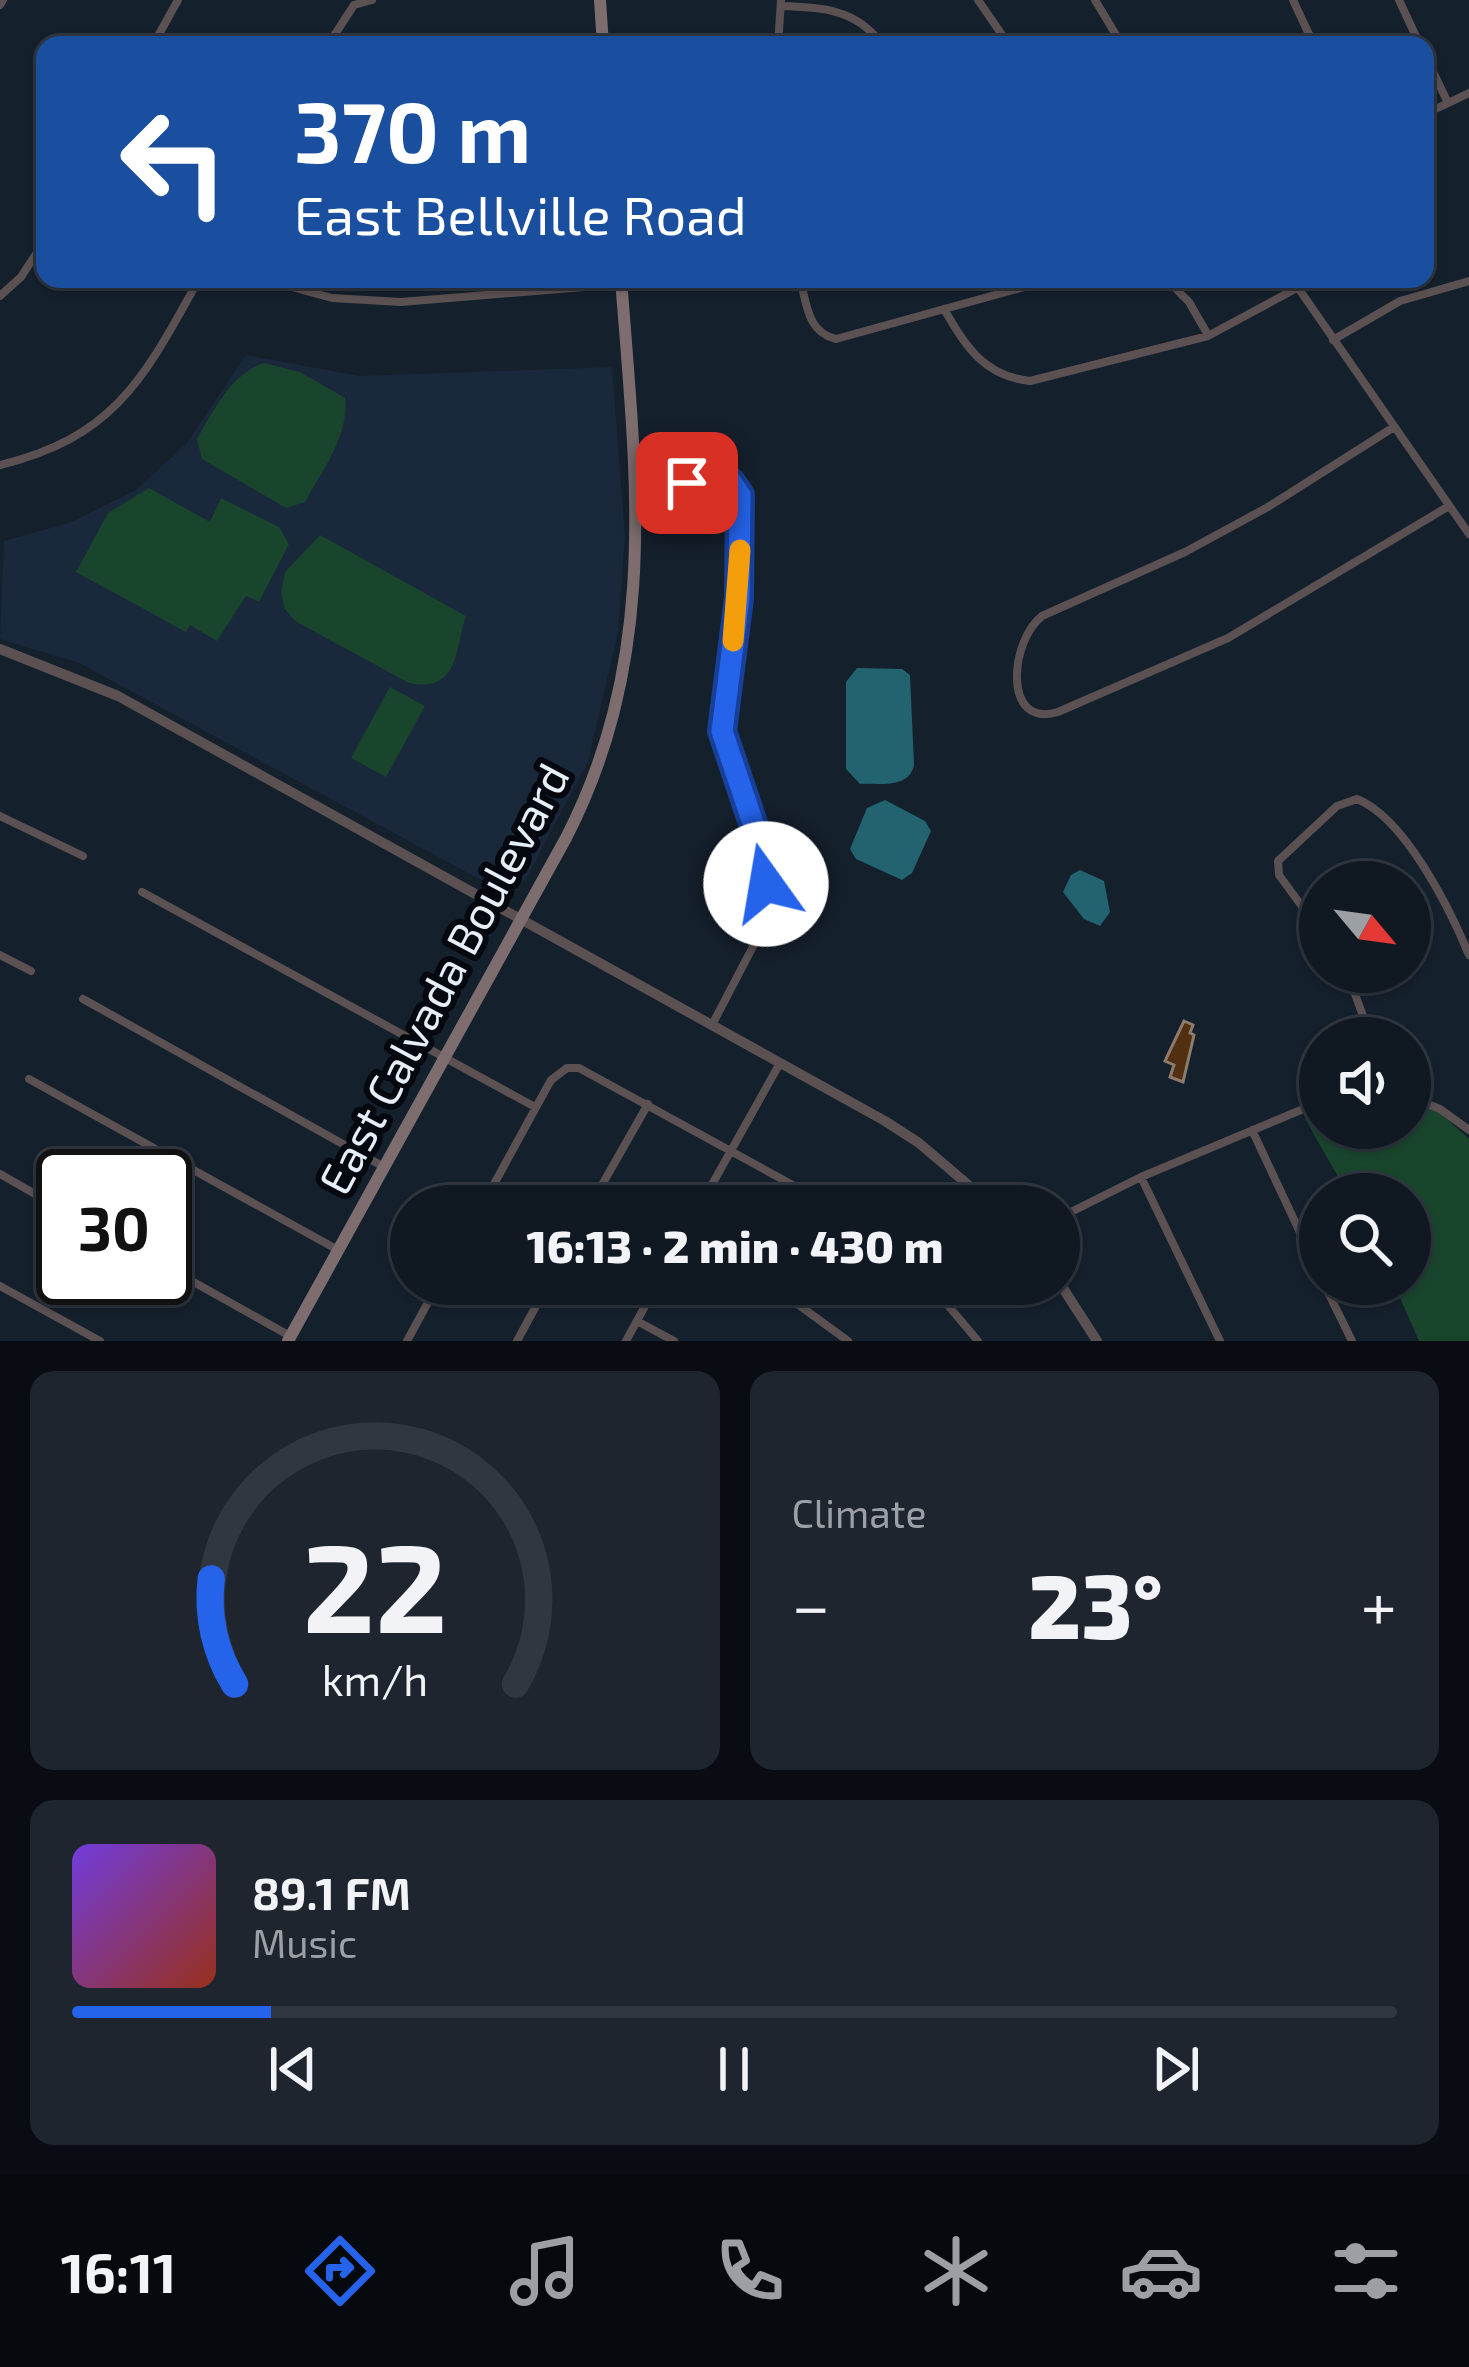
<!DOCTYPE html>
<html lang="en">
<head>
<meta charset="utf-8">
<style>
	body { margin:0; font-family:"Exo 2",sans-serif; background:#1e252f; color:#f1f3f6; height:100vh; display:flex; flex-direction:column; font-size:45px; white-space:nowrap }
	* { box-sizing:border-box; margin:0 }
	p { font-size:39px; color:#9ca0a5 }
	.icon { flex:none; width:66px; height:66px; fill:none; stroke:currentColor; stroke-width:2; stroke-linecap:round; stroke-linejoin:round }
	.map { position:relative; height:1341px; overflow:hidden }
	.panel { display:flex; flex-direction:column; gap:30px; padding:30px; background:#090d13; flex:1 }
	.panel>* { flex:none }
	.guide { position:absolute; left:36px; top:36px; width:1398px; height:252px; border-radius:24px; box-shadow:0 3px 9px #0004,0 0 0 3px #303740; background:#1a4fa0; color:#fff; overflow:hidden }
	.needle { width:78px; rotate:119deg }
	.controls { position:absolute; left:1299px; top:861px; display:grid; gap:24px }
	.controls a { display:grid; place-items:center; width:132px; height:132px; border-radius:50%; background:#101822; box-shadow:0 3px 9px #0004,0 0 0 3px #303740; font-size:60px }
	.speed { position:absolute; left:36px; top:1149px; display:flex; gap:24px; font-size:60px; font-weight:700; text-align:center }
	.speed>* { display:grid; place-content:center; width:156px; height:156px; border-radius:50%; background:#101822; box-shadow:0 3px 9px #0004,0 0 0 3px #303740; line-height:1 }
	.speed .limit { border:6px solid #111; border-radius:18px; background:#fff; color:#111 }
	.pin { position:absolute; display:grid; place-items:center; width:102px; height:102px; color:#fff; margin:-51px; border-radius:24px; box-shadow:0 6px 18px #0006 }
	.me { position:absolute; width:132px; margin:-66px; rotate:347deg; stroke-linejoin:round; filter:drop-shadow(0 0 9px #0008) }
	.turn { display:flex; align-items:center; gap:42px; height:252px; padding:0 60px; font-size:54px }
	.turn .icon { width:156px; height:156px; stroke-width:2.5 }
	.turn b { display:block; font-size:84px; line-height:102px }
	.big { font-size:90px; font-weight:800; line-height:1.1 }
	.panel .tile { flex:1; display:flex; flex-direction:column; justify-content:center; gap:18px; min-width:0; padding:0 42px; border-radius:24px; background:#1e252f }
	.panel .dial { align-items:center; gap:0 }
	.dial svg { height:312px; overflow:visible; fill:none; stroke:#303740; stroke-width:7; stroke-linecap:round; text-anchor:middle }
	.dial text { fill:#f1f3f6; stroke:none }
	.song { display:flex; align-items:center; gap:36px }
	.cover { width:144px; height:144px; border-radius:18px; background:linear-gradient(135deg,hsl(260 70% 55%),hsl(10 70% 35%)) }
	.played { height:12px; border-radius:6px; background:linear-gradient(90deg,#2563eb 15%,#303740 15%) }
	.keys { display:flex; justify-content:space-around; direction:ltr }
	.heat { display:flex; justify-content:space-between; align-items:center; font-size:66px; direction:ltr }
	.panel .tiles { flex:1; display:grid; gap:30px; grid-template-columns:1fr 1fr }
	.tile:last-child { grid-column:span 2 }
	.trip { position:absolute; left:390px; top:1185px; width:690px; height:120px; border-radius:60px; background:#101822; box-shadow:0 3px 9px #0004,0 0 0 3px #303740; font-weight:800; line-height:120px; text-align:center }
	.menu { display:flex; height:192px; justify-content:space-around; align-items:center; background:#060a0e; color:#9ca0a5 }
	.menu .icon { width:84px; height:84px }
	.menu .on { color:#2563eb }
	.menu b { font-size:54px; color:#f1f3f6 }
	.map>svg:first-child { display:block }
	.built { fill:#19283b }
	.green { fill:#19452d }
	.water { fill:#23626f }
	.building { fill:#512f10; stroke:#8c7a6b; stroke-width:3 }
	.lines { fill:none; stroke-linecap:round; stroke-linejoin:round }
	.minor { stroke:#5b5152; stroke-width:8 }
	.tertiary { stroke:#5b5152; stroke-width:10 }
	.secondary { stroke:#7e6d6e; stroke-width:12 }
	.route-casing { stroke:#184099; stroke-width:30 }
	.route { stroke:#2563eb; stroke-width:21 }
	.slow { stroke:#f59e0b; stroke-width:21 }
	.labels { text-anchor:middle; stroke-width:12; stroke-linejoin:round; paint-order:stroke }
	.street-label { font-size:45px; fill:#e6eef8; stroke:#05090f }
</style>
</head>
<body>
<div class="map">
<svg width="1469" height="1341" viewBox="0 0 1469 1341">
	<rect width="100%" height="100%" fill="#15202d"/>
	<!-- built -->
	<path class="built" d="M246 355 360 376 612 367 625 535 618 632 588 761 526 879 496 888 79 663 0 639 4 541 69 523 136 490 186 444Z"/>
	<!-- green -->
	<path class="green" d="M264 363 300 372 345 398C350 434 322 471 305 502L286 508 202 459 197 439C214 410 231 374 264 363Z
		M149 488 210 522 221 498 279 527 289 544 259 602 246 596 217 641 190 625 186 632 76 572 108 513Z
		M320 535 466 616C455 645 461 694 409 683L295 621 285 609 281 593 285 572Z
		M390 687 425 706 386 777 351 758Z
		M1410 1102 1430 1104 1469 1139V1341H1419L1394 1284H1410V1194H1348L1305 1119 1320 1112V1128H1410Z"/>
	<!-- water -->
	<path class="water" d="M857 668 902 669 910 675 914 765C909 789 880 783 860 784L846 769V682Z
		M885 800 925 821 931 831 912 873 902 880 856 859 850 849 867 808Z
		M1080 870 1104 881 1110 912 1100 926 1084 919 1063 892 1071 875Z"/>
	<!-- building -->
	<path class="building" d="M1184 1021 1193 1025 1190 1033 1194 1035 1183 1082 1170 1077 1174 1065 1165 1061Z"/>
	<g class="lines">
		<!-- minor -->
		<path class="minor" d="M978 0 1009 45
			M1095 0 1122 45
			M1293 0 1314 45
			M1399 0 1420 45
			M0 5 3 0
			M781 6C816 7 850 8 875 36
			M153 45 178 0
			M328 45 354 5 372 0
			M778 45 781 0
			M1425 55 1448 103
			M1425 114 1469 93
			M263 279 332 298 401 302 682 279
			M800 279C807 304 807 332 836 339L1053 279
			M1166 279 1189 302 1208 335
			M1292 279 1469 534
			M0 296 21 277 45 240
			M944 309C966 347 984 376 1030 381L1208 336 1297 288
			M1333 340 1400 301 1469 281
			M1394 427 1268 507 1185 552 1042 616C1010 641 1002 729 1058 712L1228 638 1449 506
			M0 465C116 437 145 376 199 279
			M637 485 723 479 731 482 740 495 739 598 722 731 760 844 767 895 759 935 712 1025
			M0 816 83 856
			M142 892 535 1107
			M1320 931 1279 875 1278 861 1337 806 1357 799C1405 818 1450 909 1469 955
			M0 955 31 971
			M1347 972 1371 1038
			M83 999 384 1167
			M29 1079 338 1250
			M1410 1097 1440 1109 1469 1130
			M1252 1130 1320 1275
			M0 1174 63 1210
			M1141 1177 1220 1341
			M482 1206 551 1080 567 1068H579L831 1206
			M590 1206 648 1104
			M700 1206 780 1063
			M1059 1218 1141 1177 1320 1102
			M165 1266 290 1336
			M770 1284 848 1341
			M930 1284 978 1341
			M1324 1284 1352 1341
			M0 1286 100 1341
			M637 1321 674 1341
			M407 1341 438 1284
			M517 1341 548 1284
			M626 1341 657 1284"/>
		<!-- tertiary -->
		<path class="tertiary" d="M0 649 118 696 885 1121 919 1143 993 1206
			M1059 1282 1097 1341"/>
		<!-- secondary -->
		<path class="secondary" d="M600 0 603 45
			M288 1341 566 838C660 655 636 476 621 279"/>
	</g>
	<g class="lines">
		<defs>
			<path id="route" d="M687 483 731 482 740 495 739 598 722 731 760 844 766 884"/>
		</defs>
		<!-- route casing -->
		<use href="#route" class="route-casing"/>
		<!-- route -->
		<use href="#route" class="route"/>
		<!-- slow -->
		<path class="slow" d="M733 641 740 550"/>
	</g>
	<g class="labels">
		<!-- street labels -->
		<g class="street-label">
			<text transform="translate(444 979) rotate(-62)" y="16">East Calvada Boulevard</text>
		</g>
	</g>
</svg>
<div class="controls">
<a><svg class="needle" viewBox="-14 -14 28 28"><path d="M0-13l5 13h-10z" fill="#e53935"/><path d="M0 13l5-13h-10z" fill="#9ca0a5"/></svg></a>
<a><svg class="icon" aria-label="sound" viewBox="0 0 24 24"><path d="M4 9h4l5-4v14l-5-4H4zM17 9q2 3 0 6"/></svg></a>
<a><svg class="icon" aria-label="search" viewBox="0 0 24 24"><circle cx="10" cy="10" r="6"/><path d="M15 15l6 6"/></svg></a>
</div>
<div class="speed"><div class="limit">30</div></div>
<div class="pin" style="left:687px;top:483px;background:#d93025"><svg class="icon" aria-label="arrive" viewBox="0 0 24 24"><path d="M6 21V4h12l-3 4 3 4H6"/></svg></div>
<svg class="me" style="left:766px;top:884px" viewBox="-20 -20 40 40"><circle r="19" fill="#fff"/><path d="M0-13L10 11 0 6-10 11z" fill="#2563eb"/></svg>
<div class="trip">16:13 · 2 min · 430 m</div>
<div class="guide">
<div class="turn"><svg class="icon" aria-label="left" viewBox="0 0 24 24"><path d="M17 20v-9H6M10 6l-5 5 5 5"/></svg><div><b>370 m</b>East Bellville Road</div></div>
</div>
</div>
<section class="panel">
<div class="tiles">
<div class="tile dial"><svg viewBox="0 0 100 80">
<path d="M14 69A42 42 0 1 1 86 69"/>
<path d="M14 69A42 42 0 0 1 8 42" stroke="#2563eb"/>
<text x="50" y="56" font-size="32" font-weight="700">22</text>
<text x="50" y="72" font-size="11">km/h</text>
</svg></div>
<div class="tile"><p>Climate</p>
<div class="heat"><a>−</a><b class="big">23°</b><a>+</a></div>
</div>
<div class="tile">
<div class="song"><i class="cover"></i><div><b>89.1 FM</b><p>Music</p></div></div>
<div class="played"></div>
<div class="keys"><svg class="icon" aria-label="previous" viewBox="0 0 24 24"><path d="M18 5L8 12l10 7zM5 5v14"/></svg><svg class="icon" aria-label="pause" viewBox="0 0 24 24"><path d="M8 5v14M16 5v14"/></svg><svg class="icon" aria-label="next" viewBox="0 0 24 24"><path d="M6 5l10 7-10 7zM19 5v14"/></svg></div>
</div>
</div>
</section>
<nav class="menu">
<b>16:11</b>
<svg class="icon on" aria-label="directions" viewBox="0 0 24 24"><path d="M12 3l9 9-9 9-9-9zM9 14v-3h6M13 9l2 2-2 2"/></svg>
<svg class="icon" aria-label="music" viewBox="0 0 24 24"><path d="M9 18V5l10-2v13"/><circle cx="6" cy="18" r="3"/><circle cx="16" cy="16" r="3"/></svg>
<svg class="icon" aria-label="phone" viewBox="0 0 24 24"><path d="M5 4h4l2 5-3 2q2 4 5 5l2-3 5 2v4C11 20 4 13 5 4z"/></svg>
<svg class="icon" aria-label="climate" viewBox="0 0 24 24"><path d="M12 3v18M4 7l16 10M4 17L20 7"/></svg>
<svg class="icon" aria-label="car" viewBox="0 0 24 24"><path d="M5 17H2v-5l4-1 3-4h7l3 4 3 1v5h-3M9 17h6M6 11h13"/><circle cx="7" cy="17" r="2"/><circle cx="17" cy="17" r="2"/></svg>
<svg class="icon" aria-label="filters" viewBox="0 0 24 24"><path d="M4 7h16M4 17h16"/><circle cx="9" cy="7" r="2"/><circle cx="15" cy="17" r="2"/></svg>
</nav>
</body>
</html>
